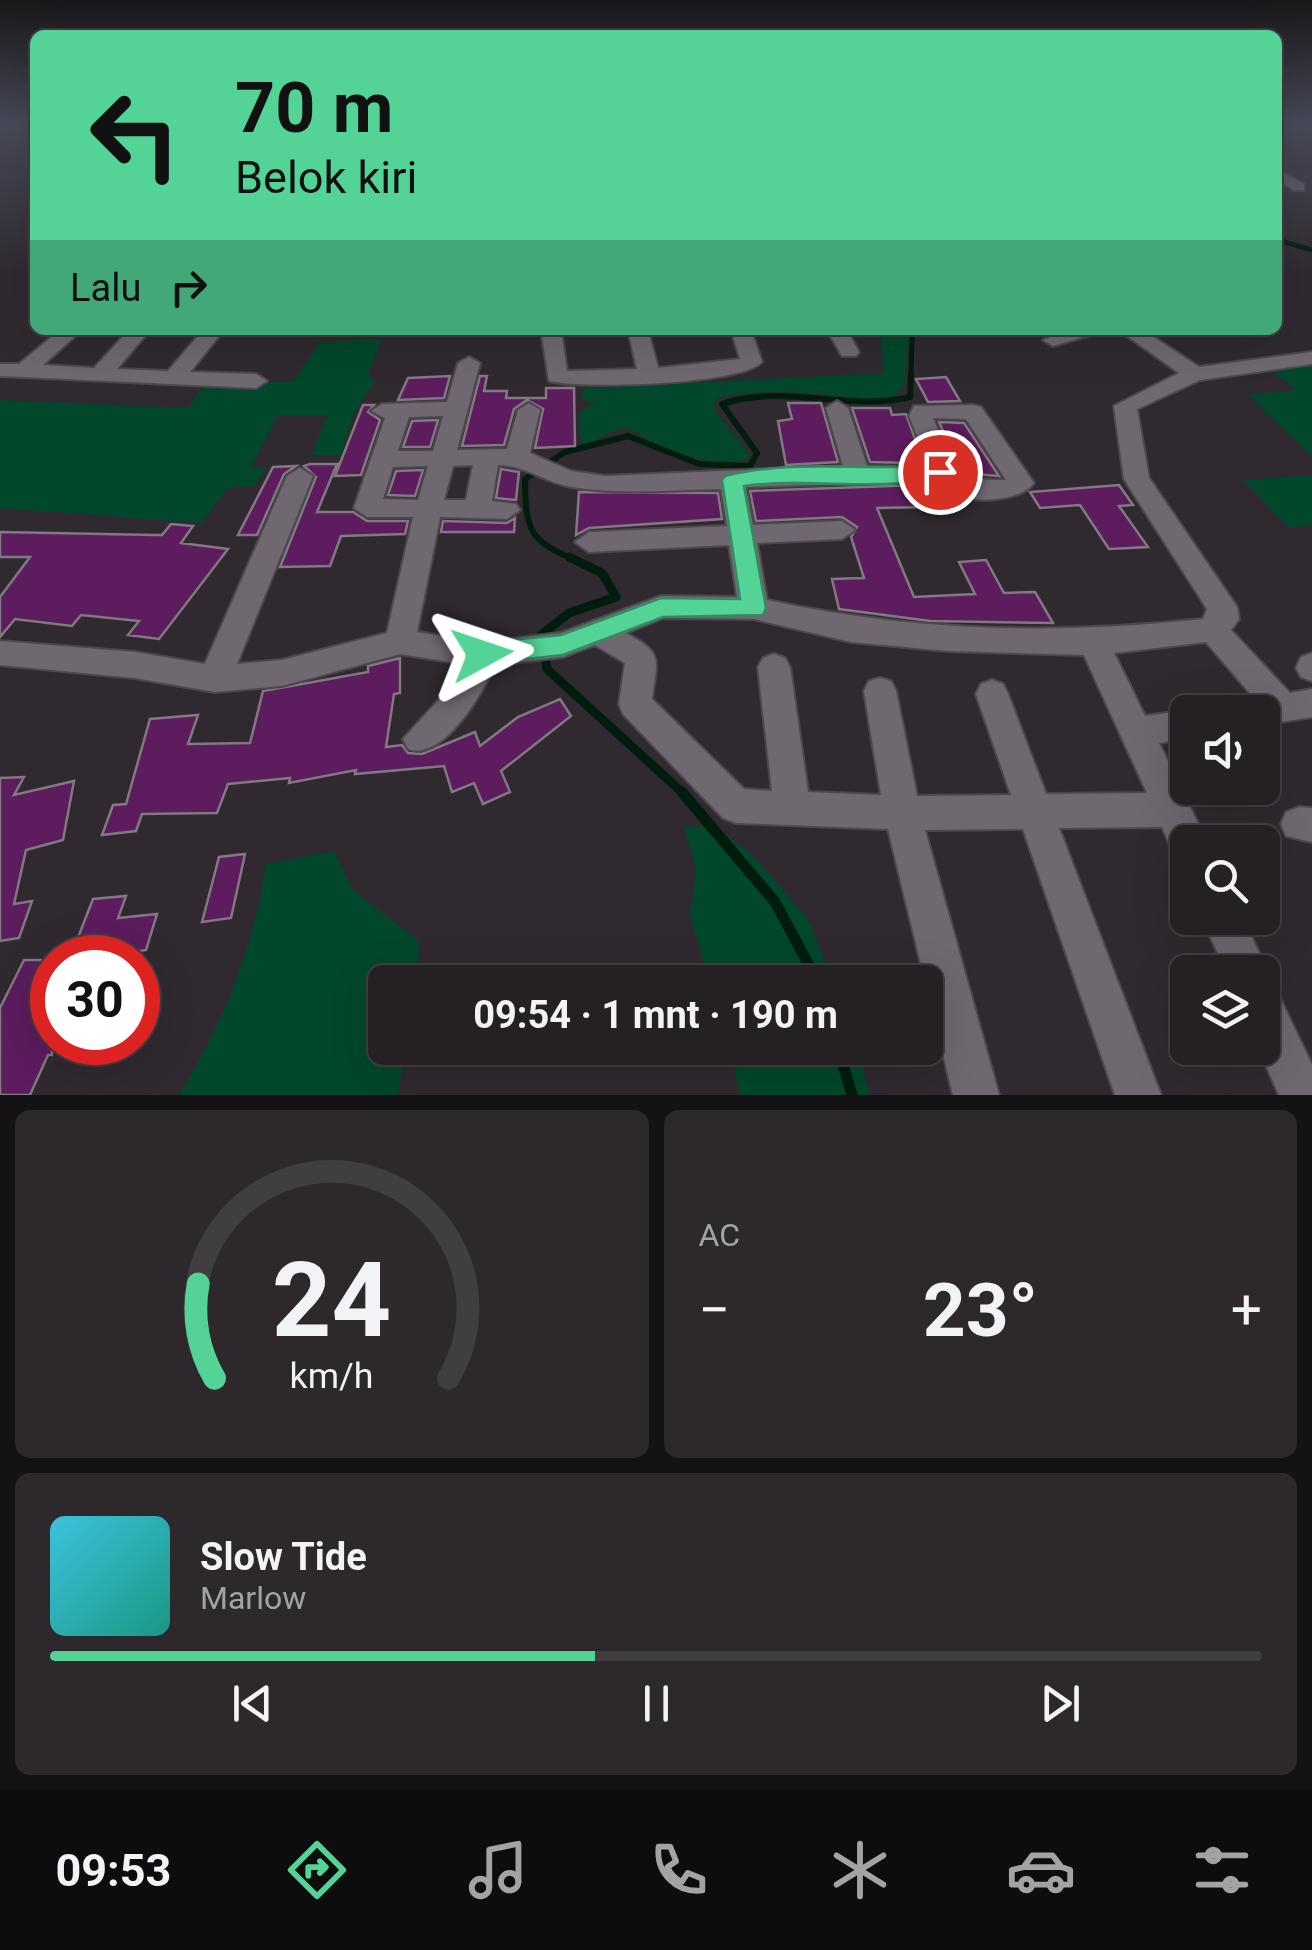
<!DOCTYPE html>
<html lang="id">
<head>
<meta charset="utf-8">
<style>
	body { margin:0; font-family:Roboto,sans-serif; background:#2c282c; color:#f1f3f6; height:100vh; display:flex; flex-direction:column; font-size:38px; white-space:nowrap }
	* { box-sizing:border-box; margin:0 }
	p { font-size:32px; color:#a3a3a6 }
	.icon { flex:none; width:55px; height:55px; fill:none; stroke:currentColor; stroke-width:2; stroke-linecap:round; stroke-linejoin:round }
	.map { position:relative; height:1095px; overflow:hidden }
	.sheet { display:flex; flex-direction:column; gap:15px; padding:15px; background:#141214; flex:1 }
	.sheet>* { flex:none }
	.hud { position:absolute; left:30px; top:30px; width:1252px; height:305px; border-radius:15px; box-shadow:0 10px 40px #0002,0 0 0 2px #413e41; background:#53d396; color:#111; overflow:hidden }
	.fabs { position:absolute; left:1170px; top:695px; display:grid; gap:20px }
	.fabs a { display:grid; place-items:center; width:110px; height:110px; border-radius:15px; background:#242024; box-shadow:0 10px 40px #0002,0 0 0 2px #413e41; font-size:50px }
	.speed { position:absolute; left:30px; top:935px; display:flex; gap:20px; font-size:50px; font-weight:700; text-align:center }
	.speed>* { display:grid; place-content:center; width:130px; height:130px; border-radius:50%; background:#242024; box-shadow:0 10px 40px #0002,0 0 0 2px #413e41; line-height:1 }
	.speed .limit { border:15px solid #d22; background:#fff; color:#111 }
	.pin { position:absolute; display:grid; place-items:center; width:85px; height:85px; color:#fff; margin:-42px; border:5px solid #fff; border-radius:50%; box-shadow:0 2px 10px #0007 }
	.me { position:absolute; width:110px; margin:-55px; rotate:85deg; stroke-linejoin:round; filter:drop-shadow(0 0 8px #0008) }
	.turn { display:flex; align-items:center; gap:35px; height:210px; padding:0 40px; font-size:45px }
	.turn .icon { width:130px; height:130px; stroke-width:2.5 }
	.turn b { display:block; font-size:70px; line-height:85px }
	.then { display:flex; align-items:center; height:95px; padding:0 40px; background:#0003; gap:20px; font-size:38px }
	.big { font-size:75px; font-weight:700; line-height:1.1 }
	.sheet .card { flex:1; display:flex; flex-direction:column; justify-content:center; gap:15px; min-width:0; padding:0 35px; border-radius:15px; background:#2c282c }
	.sheet .dial { align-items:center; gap:0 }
	.dial svg { height:260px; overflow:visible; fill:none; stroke:#413e41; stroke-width:7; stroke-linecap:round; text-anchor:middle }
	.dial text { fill:#f1f3f6; stroke:none }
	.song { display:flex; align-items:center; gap:30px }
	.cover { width:120px; height:120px; border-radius:15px; background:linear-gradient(135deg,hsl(190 70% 55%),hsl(170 70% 35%)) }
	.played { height:10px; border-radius:5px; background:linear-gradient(90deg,#53d396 45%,#413e41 45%) }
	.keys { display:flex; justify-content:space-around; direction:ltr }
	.heat { display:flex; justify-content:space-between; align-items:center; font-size:55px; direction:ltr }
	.sheet .tiles { flex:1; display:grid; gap:15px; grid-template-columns:1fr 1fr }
	.card:last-child { grid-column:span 2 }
	.trip { position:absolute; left:368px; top:965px; width:575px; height:100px; border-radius:15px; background:#242024; box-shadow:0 10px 40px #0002,0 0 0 2px #413e41; font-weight:700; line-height:100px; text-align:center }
	.dock { display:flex; height:160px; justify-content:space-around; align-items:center; background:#0e0d0e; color:#a3a3a6 }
	.dock .icon { width:70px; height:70px }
	.dock .active { color:#53d396 }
	.dock b { font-size:45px; color:#f1f3f6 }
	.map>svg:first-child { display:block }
	.green { fill:#00472b }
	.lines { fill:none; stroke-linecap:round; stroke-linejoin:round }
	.stream-far3 { stroke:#001c0d; stroke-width:5 }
	.stream-far2 { stroke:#001c0d; stroke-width:6 }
	.stream-far1 { stroke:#001c0d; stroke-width:9 }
	.stream { stroke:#001c0d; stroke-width:11 }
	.building { fill:#5c1c5e; stroke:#817981; stroke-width:2.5 }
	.minor-casing { stroke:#4d484d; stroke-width:4 }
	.minor { fill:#706870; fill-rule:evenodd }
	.route { fill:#53d396; stroke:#368962; stroke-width:2.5 }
</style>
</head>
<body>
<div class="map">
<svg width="1312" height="1095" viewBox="0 0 1312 1095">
	<rect width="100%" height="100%" fill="#302a30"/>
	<!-- green -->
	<path class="green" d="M880 330 909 337 904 387 886 402C829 394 774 386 717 398L714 409 750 455 746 460 716 463 650 446C636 419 608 429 589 445H582L578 415 594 402 582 400 583 388 884 373Z
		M382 339 368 374 375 381 353 415 341 455H311L328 415H278L251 467 266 468 255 486 228 487 202 523 0 508V400L188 408 206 382H293L320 342Z
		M1312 365V457L1248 395 1297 390 1269 369Z
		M1312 475V525L1289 528 1243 480Z
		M684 826 717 827 755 858 808 919 833 982H710L690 916 696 870Z
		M334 851 353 890 420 942 415 982H385V1048H406L398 1095H179C223 1023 254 947 266 864Z
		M730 1048H858L870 1095H740Z"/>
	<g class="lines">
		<!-- stream-far3 -->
		<path class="stream-far3" d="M1278 240 1312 250
			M911 377 912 336 929 330"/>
		<!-- stream-far2 -->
		<path class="stream-far2" d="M576 560C527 541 526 528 525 479L565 452 628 436 699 464 750 466 757 453 722 404C785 383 847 412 910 397L911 374"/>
		<!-- stream-far1 -->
		<path class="stream-far1" d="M569 557 602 573 616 597 569 613 541 635 547 669 685 795"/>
		<!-- stream -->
		<path class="stream" d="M682 792 775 902 818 982
			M838 1048 852 1095"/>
	</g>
	<!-- building -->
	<path class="building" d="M450 376 444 398 398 400 408 378Z
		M480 376H487L484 391H507L506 398H546V388H574L575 446 535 448 543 409 527 400 514 409 504 445 462 446Z
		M946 377 960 401 928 402 916 379Z
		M788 403H821L838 462 786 465 778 421 792 419Z
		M363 405H374L368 412 380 420 361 475 335 476Z
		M852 408H890L892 415 906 414 920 453H906L910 463 870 462Z
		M438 420 430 447H403L412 421Z
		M939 422 964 423 999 476 974 474 958 465Z
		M310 464H337L317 512H353L367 521H408L405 534 341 536 330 566 280 567 316 477 304 466Z
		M296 466 284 474 257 535H238L273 467Z
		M501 469 519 472 516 500 496 498Z
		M423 470 415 496 388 495 396 471Z
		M919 485 928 507 877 508 914 597 975 594 959 562 986 560 1004 593 1035 592 1053 623 930 621 839 609 832 579 864 578 851 537 857 527 842 517 756 521 750 491Z
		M1119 485 1133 505 1119 506 1148 547 1109 549 1080 505 1040 508 1030 492Z
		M579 492 718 493 722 519 589 528 576 535Z
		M515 518 514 532H441L443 521 507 523Z
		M171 524 193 526 181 543 228 549 159 639 128 635 139 621 81 615 72 626 15 619 0 637V597L30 557H0V532L154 535H162Z
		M400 658V693L394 694 386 747 402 745 408 753 422 754 475 732 480 746 518 717 560 699 571 716 501 771 510 792 483 804 474 783 452 792 444 766 355 774 356 770 289 783 290 778 228 784 217 813 142 814 136 831 102 835 113 805 126 804 150 719 198 715 188 744 250 743 263 691 368 672V666Z
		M24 777 14 795 74 781 63 840 26 850 14 904 32 901 19 938 0 941V778Z
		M245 854 231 918 202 922 219 857Z
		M126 896 118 918 157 914 146 950 139 951 137 958H70L93 899Z
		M24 960H41L52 966V1055H48L30 1095H0V1008Z"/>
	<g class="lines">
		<defs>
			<path id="minor" d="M1278 170 1304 184V190H1294L1278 180Z
				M60 330H82L43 365 94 368 129 330H150L117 369 168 371 203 330H224L190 372 256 374 267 381 256 388 0 376V364H19Z
				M541 330H561L567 371 637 369 628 330H648L658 368 740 359 731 330H751L762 362C741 385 582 389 549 381Z
				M827 330H847L859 352 856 356H842Z
				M1070 330H1107L1053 346 1043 340Z
				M1119 330H1143L1199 367 1312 352V364L1200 380 1137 409 1149 478 1237 607 1239 619 1231 630 1290 693 1312 689V717L1262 725V712H1239L1243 702 1254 698 1206 642 1114 653 1145 716 1188 710 1196 712H1188V738L1159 743 1207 842H1188V861L1175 856 1162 827 1059 828 1161 1095H1115L1023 829 925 830 999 1095H953L888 829 736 823 723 818 623 714 619 704 625 663 595 645 563 657 494 665C484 693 442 762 408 749L403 739 456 681 463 664 400 654 282 686 215 692 135 678 0 665V641L135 652 205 664 287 476 300 468 313 476 237 664 282 660 387 633 413 517H367L354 508 385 418 371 411 382 404 447 402 458 363 469 357 480 363 457 450 507 449 518 410 529 403 540 410 530 453 571 471 605 476 843 466 826 408 837 401 848 408 867 466 926 467 929 465 909 416 914 406 973 405 981 407 1034 483C1022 500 977 504 957 495 950 493 943 486 937 481L746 487 753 525 842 521 855 530 842 539 757 543 767 600C915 632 1052 635 1203 619L1207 609 1124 479 1114 406 1179 373ZM443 416 433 451H398L409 417ZM933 418 966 419 1006 480C947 481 955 467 933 418ZM473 465 466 500H444L453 466ZM498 465C525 465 546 483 572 487 621 495 671 490 721 489L727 526 589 532 575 542 589 552 729 545 737 597 661 596 561 633 482 642 417 632 440 517 507 519 520 510 516 504 492 501ZM428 466 418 500 383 499 393 467ZM663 618 754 619 851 642 948 651 1084 655 1147 793 1046 794 1008 694 1003 684 992 680 981 684 976 694 1011 795 917 796 896 691 891 681 880 678 869 681 864 691 881 795 808 792 790 667 785 658 774 654 763 658 758 667 772 791 744 789 652 699C657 658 664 654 626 633Z
				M1312 653V681L1301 677 1296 668 1301 657Z
				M1299 807 1312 808V842L1286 836 1281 824 1286 812Z
				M1202 918H1243L1268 972 1262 985V972H1226Z
				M1262 986 1277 992 1312 1065V1095H1279L1258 1048H1262Z"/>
		</defs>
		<!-- minor casing -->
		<use href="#minor" class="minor-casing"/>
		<!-- minor -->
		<use href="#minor" class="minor"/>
	</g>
	<!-- sky -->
	<linearGradient id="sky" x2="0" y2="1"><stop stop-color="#1a171a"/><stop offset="0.45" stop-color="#484a59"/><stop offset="1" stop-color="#484a59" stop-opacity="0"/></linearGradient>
	<rect width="1312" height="276" fill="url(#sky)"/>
	<!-- route -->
	<path class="route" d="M940 465 947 467V476C881 493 811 477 744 486L766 608 763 615 663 617 563 655 482 664 470 654 482 643 561 635 661 598 740 599 722 480 725 476C794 458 869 472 940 465Z"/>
</svg>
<div class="fabs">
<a><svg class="icon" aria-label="sound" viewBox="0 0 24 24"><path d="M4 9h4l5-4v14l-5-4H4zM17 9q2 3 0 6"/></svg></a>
<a><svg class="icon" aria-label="search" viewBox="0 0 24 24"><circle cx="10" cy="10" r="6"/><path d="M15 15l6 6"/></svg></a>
<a><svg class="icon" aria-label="layers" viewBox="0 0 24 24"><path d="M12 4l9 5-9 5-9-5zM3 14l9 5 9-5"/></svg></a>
</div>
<div class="speed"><div class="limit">30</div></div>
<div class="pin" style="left:940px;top:472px;background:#d93025"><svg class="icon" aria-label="arrive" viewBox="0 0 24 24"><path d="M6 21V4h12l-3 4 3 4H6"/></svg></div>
<svg class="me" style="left:482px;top:654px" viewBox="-20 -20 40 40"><path d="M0-17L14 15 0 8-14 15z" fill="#53d396" stroke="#fff" stroke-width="4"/></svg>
<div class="trip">09:54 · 1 mnt · 190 m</div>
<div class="hud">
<div class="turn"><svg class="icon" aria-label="left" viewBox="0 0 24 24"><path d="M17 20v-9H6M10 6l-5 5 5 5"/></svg><div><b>70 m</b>Belok kiri</div></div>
<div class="then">Lalu<svg class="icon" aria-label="right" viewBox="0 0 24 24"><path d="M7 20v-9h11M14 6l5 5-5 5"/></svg></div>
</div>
</div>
<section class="sheet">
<div class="tiles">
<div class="card dial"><svg viewBox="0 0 100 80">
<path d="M14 69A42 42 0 1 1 86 69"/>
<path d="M14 69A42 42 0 0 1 9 40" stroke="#53d396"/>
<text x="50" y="56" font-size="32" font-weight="700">24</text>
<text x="50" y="72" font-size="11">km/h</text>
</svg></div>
<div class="card"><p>AC</p>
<div class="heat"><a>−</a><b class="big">23°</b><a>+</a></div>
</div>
<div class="card">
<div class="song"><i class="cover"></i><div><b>Slow Tide</b><p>Marlow</p></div></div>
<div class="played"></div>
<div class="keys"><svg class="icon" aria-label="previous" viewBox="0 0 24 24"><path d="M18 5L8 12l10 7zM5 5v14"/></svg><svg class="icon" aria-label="pause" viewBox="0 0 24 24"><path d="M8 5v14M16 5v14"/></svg><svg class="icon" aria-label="next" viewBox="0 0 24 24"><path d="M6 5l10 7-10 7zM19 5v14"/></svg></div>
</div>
</div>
</section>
<nav class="dock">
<b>09:53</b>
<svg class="icon active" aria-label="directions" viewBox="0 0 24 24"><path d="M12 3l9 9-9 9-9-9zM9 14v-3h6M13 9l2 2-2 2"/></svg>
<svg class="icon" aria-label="music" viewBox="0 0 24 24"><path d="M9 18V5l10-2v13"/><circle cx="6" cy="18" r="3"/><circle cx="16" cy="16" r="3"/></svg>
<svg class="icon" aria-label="phone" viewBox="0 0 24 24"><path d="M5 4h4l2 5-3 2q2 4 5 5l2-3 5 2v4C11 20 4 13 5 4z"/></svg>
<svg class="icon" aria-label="climate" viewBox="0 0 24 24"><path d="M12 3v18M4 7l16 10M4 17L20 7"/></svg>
<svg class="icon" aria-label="car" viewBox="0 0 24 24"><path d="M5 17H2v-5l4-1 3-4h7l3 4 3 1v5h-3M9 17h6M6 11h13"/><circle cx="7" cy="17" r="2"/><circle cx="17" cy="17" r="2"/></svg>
<svg class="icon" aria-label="filters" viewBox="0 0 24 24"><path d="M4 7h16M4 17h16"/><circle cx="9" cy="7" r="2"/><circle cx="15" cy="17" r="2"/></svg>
</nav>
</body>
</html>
